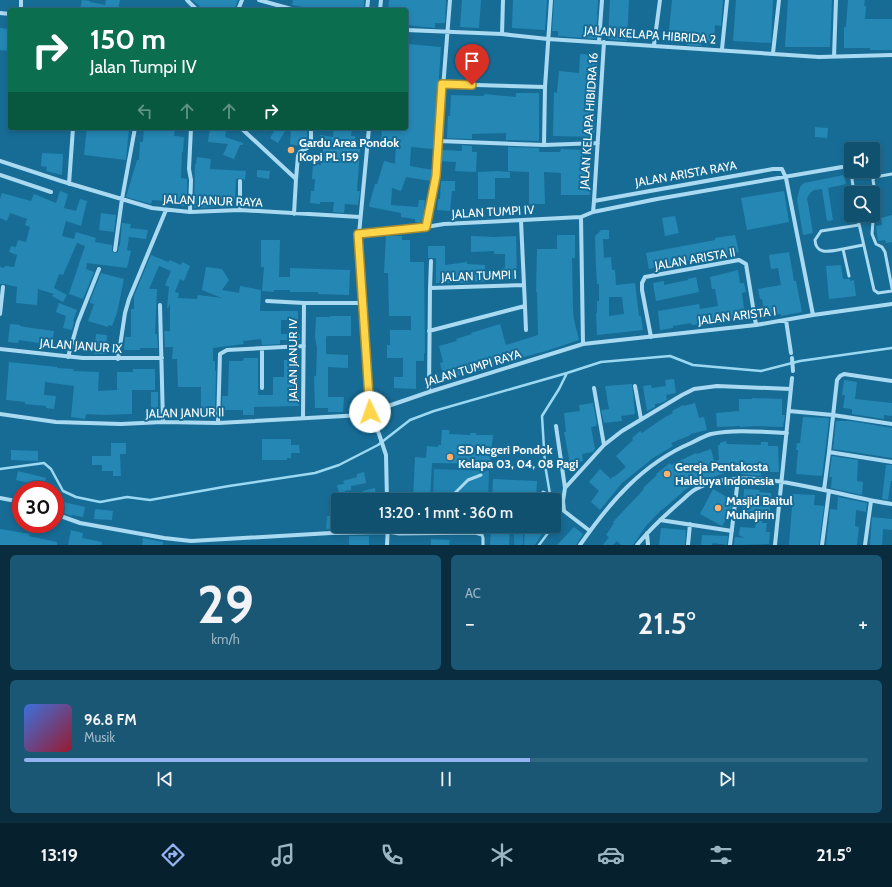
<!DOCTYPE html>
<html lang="id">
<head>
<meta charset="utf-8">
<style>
	body { margin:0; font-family:Cabin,sans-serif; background:#1a5775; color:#f1f3f6; height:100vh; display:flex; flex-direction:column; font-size:15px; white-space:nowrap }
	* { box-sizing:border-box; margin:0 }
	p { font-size:13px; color:#9cb5c3 }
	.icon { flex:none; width:22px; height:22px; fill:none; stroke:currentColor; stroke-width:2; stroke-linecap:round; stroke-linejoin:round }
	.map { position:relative; height:545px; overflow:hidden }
	.side { display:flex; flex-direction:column; gap:10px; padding:10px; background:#092d3e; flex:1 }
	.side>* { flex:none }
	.banner { position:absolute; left:8px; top:8px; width:400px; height:122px; border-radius:4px; box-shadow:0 2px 6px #0003,0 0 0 1px #306883; background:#0b6e4f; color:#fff; overflow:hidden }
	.tools { position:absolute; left:844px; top:142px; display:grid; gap:8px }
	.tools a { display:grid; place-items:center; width:36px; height:36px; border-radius:4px; background:#115170; box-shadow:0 2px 6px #0003,0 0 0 1px #306883; font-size:20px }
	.speed { position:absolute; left:12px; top:481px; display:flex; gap:8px; font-size:20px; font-weight:700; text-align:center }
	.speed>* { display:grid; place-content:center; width:52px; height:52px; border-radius:50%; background:#115170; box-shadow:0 2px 6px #0003,0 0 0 1px #306883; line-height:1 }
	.speed .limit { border:6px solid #d22; background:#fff; color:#111 }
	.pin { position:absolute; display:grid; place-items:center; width:34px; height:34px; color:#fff; margin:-41px -17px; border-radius:50% 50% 50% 0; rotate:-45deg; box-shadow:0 0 4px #0007 }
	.pin .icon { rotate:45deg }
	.me { position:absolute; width:44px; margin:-22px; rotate:357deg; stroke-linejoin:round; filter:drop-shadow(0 0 3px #0008) }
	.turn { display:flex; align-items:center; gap:14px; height:84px; padding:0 16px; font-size:18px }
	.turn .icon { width:52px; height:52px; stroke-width:2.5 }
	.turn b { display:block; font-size:28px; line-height:34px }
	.lanes { display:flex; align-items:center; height:38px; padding:0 16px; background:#0003; justify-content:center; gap:20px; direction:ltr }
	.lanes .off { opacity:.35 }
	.big { font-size:30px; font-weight:600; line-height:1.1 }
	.side .widget { flex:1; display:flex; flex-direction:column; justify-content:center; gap:6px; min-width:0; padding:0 14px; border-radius:6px; background:#1a5775 }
	.side .dial { align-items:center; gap:0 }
	.dial b { font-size:52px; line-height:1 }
	.song { display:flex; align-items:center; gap:12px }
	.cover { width:48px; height:48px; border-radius:6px; background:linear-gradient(135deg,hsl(220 70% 55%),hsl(350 70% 35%)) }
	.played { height:4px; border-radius:2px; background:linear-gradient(90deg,#95b2f1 60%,#306883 60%) }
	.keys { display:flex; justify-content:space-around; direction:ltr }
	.heat { display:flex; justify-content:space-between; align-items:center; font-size:22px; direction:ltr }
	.side .tiles { flex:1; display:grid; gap:10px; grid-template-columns:1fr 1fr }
	.widget:last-child { grid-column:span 2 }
	.trip { position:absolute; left:331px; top:493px; width:230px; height:40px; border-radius:4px; background:#115170; box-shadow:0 2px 6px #0003,0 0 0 1px #306883; font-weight:600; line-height:40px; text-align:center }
	.menu { display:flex; height:64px; justify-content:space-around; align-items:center; background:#07202d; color:#9cb5c3 }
	.menu .icon { width:28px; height:28px }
	.menu .selected { color:#95b2f1 }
	.menu b { font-size:18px; color:#f1f3f6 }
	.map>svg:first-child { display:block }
	.green { fill:#1f82af }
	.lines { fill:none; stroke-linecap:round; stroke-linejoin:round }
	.stream { stroke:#9bd9f3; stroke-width:2.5 }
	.building { fill:#2587b4; fill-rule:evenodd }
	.lane { stroke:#a9daf1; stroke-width:3 }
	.street { stroke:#a9daf1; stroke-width:4 }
	.route-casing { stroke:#a68a30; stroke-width:10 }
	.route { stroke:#ffd54a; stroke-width:7 }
	.poi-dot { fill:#ffb069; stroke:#176c96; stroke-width:1.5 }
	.labels { text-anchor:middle; stroke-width:4; stroke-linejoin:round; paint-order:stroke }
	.street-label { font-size:12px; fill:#fff; stroke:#176c96 }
	.poi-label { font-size:12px; font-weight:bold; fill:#fff; stroke:#176c96; text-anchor:start }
</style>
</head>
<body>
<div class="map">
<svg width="892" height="545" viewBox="0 0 892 545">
	<rect width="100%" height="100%" fill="#176c96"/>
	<!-- green -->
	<path class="green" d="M434 469 489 471 488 500H433Z
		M514 526H523V545H514Z"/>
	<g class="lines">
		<!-- stream -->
		<path class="stream" d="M0 469 44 463 51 469 63 491 76 497 100 502 127 497 150 500 229 486 315 473 339 465 378 445 410 420 434 411 567 373
			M551 500 545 465 542 416 559 389 567 373 601 362 670 356 693 365 761 371 800 361 892 348
			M539 545 548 533 549 526"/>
	</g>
	<!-- building -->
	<path class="building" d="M82 0 90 1V2L105 5 106 0H120L118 10H80Z
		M192 0H238L234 10H200L199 7 200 6Z
		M293 0H364V10H309V8L292 5Z
		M389 0H446L445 23H435V28L406 25V10H388Z
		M462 0H481L479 28 460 27Z
		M513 0H547L545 30 512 28Z
		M554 0H598L596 39 558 36V31H552Z
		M610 0H629L627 41 608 39Z
		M672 0H723L721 26 715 25 714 41H702L701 46 687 45V42L668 41Z
		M736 0H773L771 43 733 41Z
		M788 0H832L830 47H785Z
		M848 0H865L864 6H866L865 19H892V50H870V48H844V27H846Z
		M0 28 10 29 9 51 0 50Z
		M408 44 441 47 434 149 411 147 410 166 433 170 431 181 406 177 401 191 392 188 391 205 418 207 419 200H425L424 209 426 210 423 222 421 221V223L415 222V219L401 217V213L370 207 369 206 375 184H377L384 161 395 164 396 145 381 144 382 128H406V46H407Z
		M580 54 598 55 594 137 553 136 554 92 557 93 559 71 579 73Z
		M516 93H539V141L506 140V133L472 134V139L447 138 448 116H450L451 95 484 96V94L516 97Z
		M815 127 828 128 827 138 815 137Z
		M87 128H129L126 160 84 155Z
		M144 128 175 129 174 136 184 137 183 152H182L181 178 187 179V206H179V202L152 200 151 204 126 197 137 160H139L140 142H143Z
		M210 128 226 130 225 137 243 143V145H240L234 159 223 155 228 144 208 142Z
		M276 128H287L278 143 270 138Z
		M291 128H307V139L300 140V146L290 144Z
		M334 128H352L351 136H355V149H360L357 191H360L358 205 345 204 344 213 333 212 334 202H320V204L310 203 311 191H314L315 179H312L313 164 321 165 324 142H320V135L333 137Z
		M462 145 472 146V152H477L476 172 455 171 456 162 441 161 442 150 462 151Z
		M508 147 539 148V152H560L561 149 583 150 582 171H590V195H561V173L544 172 545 204H529V172L508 171Z
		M42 153 63 154 62 175 46 171 47 167 41 166Z
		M197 157 211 159 210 169 246 171 245 180 240 178 236 179 235 200 216 199V207L194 208 195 164H196Z
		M257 170 270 171 269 179 257 177Z
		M498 171 510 172V178H495V199H478V172Z
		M844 175 846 184 828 188 833 220 827 221 822 189 814 190 810 193 807 198 813 233 803 235 797 199 800 187 804 183Z
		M441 181H455V191H452L450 211 437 210 438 199H440Z
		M60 191 68 194 64 208 76 211 80 199 87 201 81 226 66 221 62 236 74 239 76 232 96 238 95 242 112 245V251L115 253 118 252 119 246H120L122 223 131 224 130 228 148 230 146 239 129 237 127 250 131 251 127 268 87 263 86 269 94 272 83 299 69 294 85 246 77 243 63 275 59 274 54 288 67 295 63 302 52 296 54 294 38 289 37 305 16 303 17 287 4 284H0V267L4 268 5 266 14 267 17 255 9 252 11 246 16 247 18 240 26 242 30 227 25 225 27 219 10 213 7 221 0 218V199L2 193 31 201 34 194 56 203Z
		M784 191 789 222 747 230 741 198Z
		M101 213 116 215 114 232 99 230Z
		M892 215V242L886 243 885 240 878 241 876 226 882 225 881 218Z
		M675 216 679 233 665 236 662 218Z
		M601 230H609V239H603L604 258 611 257 612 270H615L616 285 635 283 639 316H641L643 330 597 335 596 313H597V301H599V284H597L596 268 595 236ZM609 297H622L624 314 609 316Z
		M557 235H575V258H572L573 309 574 320 579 340 546 351 486 367 487 369 472 373V372L444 379 440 363 443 362 439 346 457 341 456 339 472 334 471 333 500 324 506 345 538 335 537 292H536L537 249H557Z
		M735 235 739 252 707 258 706 256 693 258V260L680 262V263L673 265V264L649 269 646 253 715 240V238Z
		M386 236H402V240H410V262H424L425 353H424V361H416V389L394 388V377H403V358H387V345H390V330H411V316H389L388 273H384Z
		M471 236 495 237 516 236 517 280 502 279V268H505V254H494V251L471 252Z
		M261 240H280L279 277H290V268L350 270 349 295 318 294V292H290V290H274V292L262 291 264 267H261Z
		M428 246H445V265L467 262V264L485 265V282L468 281V283H436V258H428Z
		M789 252 794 281H796L802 312 781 316V314L765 316 762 299H760L758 289 781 285 778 268 771 269 769 255Z
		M151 255 168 262 170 260 181 265 182 262 190 266 184 281 180 279 175 292 179 293 178 298 197 299 198 295 222 298 202 290 206 267 222 269 229 280 222 290 239 293 240 286 261 290 260 311H298V320H281V334H300V340H280V344L263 345H262L261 339 243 341 244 344 213 348V361H215V371H216L215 413 201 412V387H178L177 359H172L173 347H165L164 331H170V304L168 308H167L169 287 165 285 171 271 159 266 149 289H157L155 334H157L158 348H140V350H124L125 337H131V309H134V296Z
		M841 265 843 279H850V281L854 280 856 296 829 299 826 266Z
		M738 270 740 283H744L746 292 742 293 745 318 705 324 692 325 691 323 673 326V328L660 330 658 311 699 304 700 309 718 306 715 289H712L710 277Z
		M101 273 124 279 117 313 112 326 108 325V327L88 321 94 304 90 303V301Z
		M696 277 699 292 656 301 653 283 664 281V285L688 280V279Z
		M59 303 77 310 73 321H74L72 330 63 328 66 316 56 312Z
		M330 316H351V336H327L326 337V354L348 355V368L328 367V397H344L343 412H328V408H315L314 376H316L317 348 315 337 316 317H330Z
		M10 324 20 325V326L31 328 54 331 52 345 19 340 18 343 8 342Z
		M96 334 107 335 106 354H94Z
		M244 358H258V395H273V377H284V360H296V376H298L299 406 254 407V415H243V410H222V396H228L229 361H243Z
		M9 362 57 367V368L74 369 73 371 99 372 98 391 117 390V372H133V369H155V390H132V414L104 415 86 414 85 419 71 417 74 386 45 382 44 395 56 396 54 409 46 408V406L25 404V402L6 400Z
		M674 379 676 393 666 395 667 400 661 403 655 404V407L647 411 643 386 651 385 652 388 666 386 665 380Z
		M844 380 857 382 855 399 892 403V416L884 415V419L852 414V409L843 408 845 395H842Z
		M632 384 635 414 621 416 622 421 604 423 601 410 609 409 605 386Z
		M151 392H158V413H151Z
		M752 398 782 399V415H785L783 427 754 426 740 427V426L717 427 716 413 739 411V399H752Z
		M593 403 597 424 596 426 591 427 595 449 593 452 582 454 583 461 570 464 564 432H566L564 413 580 411 579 405Z
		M695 403 699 418 704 417 707 430 690 434 691 435 671 443 673 446 653 458 622 483 600 510 591 502 599 491 589 482 600 469 611 479 613 476 614 477 626 467 616 456 633 440 632 438 640 431 642 433 662 419 673 413 672 411 683 405 684 406Z
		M803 417 828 418 829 420 822 476 796 474 798 450H796L797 443H800Z
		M836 421H851L892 428V458L833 449Z
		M442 430H450L449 434 470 435V433H476V435H493L490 464 432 463 430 500H413L415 457 426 458 427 446 438 447V445H441Z
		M262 439H291V445H299L300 453H291V458H287V460H262Z
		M726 441 727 444 761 445V442H768V446H778L779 472H761V476L741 474V470L728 472 698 482 682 492H683L662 510 663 508 646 526 633 545H621L617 541 613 545H603L609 537 606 535 614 523 613 522 644 489 643 488 657 475 656 474 670 463 671 465 696 453 697 454 711 449 714 461 719 460 718 445H720V443Z
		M111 443H126V454H120L121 476H113V471H102V465H92V456H111Z
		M11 450 38 451V461L11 460Z
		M832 456 858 460 857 481 863 482 862 495 831 488 832 477H829Z
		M886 465H892V481H891L888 500 882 499Z
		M18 471 46 478 43 490 28 486 29 483 16 480Z
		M364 472 366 483 351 486V490L345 491 347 500H341L337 485 344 484 343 481 357 477V474Z
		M493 479 537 481 536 500H492Z
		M375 488 376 500H363V491Z
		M713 489 732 500 731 511 722 526 700 514Z
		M744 489 760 490 759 492 771 493 770 511 763 510 762 523H767L766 532H770L769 544 734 545 735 537 744 538 739 535 740 527 755 528 757 515 743 514Z
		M793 494 815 495 814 505 824 506 819 545H789Z
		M838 497 867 503 866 512 856 510 855 526 859 527 857 545H826L830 509 837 510Z
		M59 501 85 507 83 517 72 515V516L57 511Z
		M95 509 113 511 112 520 94 519Z
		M327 516H338V529H326Z
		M872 517 892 519V530L883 529 882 545H870Z
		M491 526H510L509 545H490Z
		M525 526H547L535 545H524Z
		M574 527 583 534 576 545H557Z
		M661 528 686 530 685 545H659Z
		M0 529 30 534 29 536 57 542V545H0Z
		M71 530 83 533 82 538 102 542 101 545H68Z
		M702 535 728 536 727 545 713 543 712 545H701Z
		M349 536H369V545H349Z
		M143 538 163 542V545H142Z
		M431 539 450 540 449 545H431Z"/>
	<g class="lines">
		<!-- lane -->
		<path class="lane" d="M892 174 875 177 873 180 878 210 877 216 873 221 872 234 876 244 882 247 885 252 892 288
			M852 179 854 193
			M857 215 874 290 878 293 892 291
			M843 249C831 251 816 256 815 240L821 231 859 225
			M849 276 843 249 863 245
			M543 492 563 501
			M448 500 468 480 481 475
			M387 532 399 534 475 533 482 535 483 538V545"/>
		<!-- street -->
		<path class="street" d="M187 0 197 10
			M259 0 295 10
			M21 10V0
			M238 10 242 0
			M367 10 368 0
			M380 10 381 0
			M0 13 10 14
			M406 30 502 34 548 39 819 57 892 55
			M502 34 503 0
			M599 41 602 0
			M654 45 660 0
			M722 49 727 0
			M773 53 779 0
			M834 57 836 0
			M442 84 545 87
			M241 128 296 179 294 214
			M369 128 359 234 370 412 379 434 386 455 387 500
			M439 141 544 145 598 143
			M544 145 545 87 551 0
			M0 161 61 181 152 208 190 212 240 210 360 217
			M0 175 51 192
			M296 179 298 156 300 152 309 147 311 142V128
			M240 181V210
			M69 184 73 128
			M594 201 604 42
			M190 212 191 180 189 169 191 128
			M593 212 594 201 773 169H782L786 178 813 315
			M581 217 583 344
			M426 227 436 176 450 0
			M359 234 426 227 444 224 581 217 593 212 657 199 842 167
			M115 250 122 199 135 128
			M430 288 431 261
			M267 301 304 303H364
			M160 305 163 422
			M525 306 526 330
			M0 314 3 287
			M786 320 791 353
			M429 331 525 306 521 221
			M651 337 642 290V283L645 277 739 260 746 264 756 325
			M0 349 83 358H162
			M68 357 78 322 99 269
			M792 358 793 371
			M118 359 125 313 129 299 166 210
			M635 386 641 419
			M262 388V348
			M594 388 604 445
			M429 392 430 288 523 285
			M789 411 833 415 892 424
			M0 414 56 422 121 424 163 422 218 423 362 415 429 392 583 344 756 325 813 315 892 304
			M303 417 304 303
			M218 423 220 354 227 350 304 346
			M556 426 565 488
			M829 452 892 462
			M824 490 829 452 837 380 840 376 844 374 892 381
			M0 498 21 502
			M55 514 80 523 164 538 191 541 331 533 387 532
			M660 520 732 531
			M590 531 564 511 563 501 565 488 604 445 622 431 682 395 694 389 717 386 791 389
			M647 533 648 545
			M387 545 388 526
			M580 545C610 502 642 464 691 443 697 440 704 436 711 434 735 429 762 432 787 433
			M637 545C650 529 664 516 680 502 685 498 690 492 696 489 745 461 838 497 892 504
			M688 545 690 524
			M730 545 738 479
			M775 545 792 378
			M822 545 829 491
			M865 545 871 501"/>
	</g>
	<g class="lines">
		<defs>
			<path id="route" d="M370 412 358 234 426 227 436 176 442 84 472 85"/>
		</defs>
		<!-- route casing -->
		<use href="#route" class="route-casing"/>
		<!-- route -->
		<use href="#route" class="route"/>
	</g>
	<!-- markers -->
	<g class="poi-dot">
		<circle cx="291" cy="150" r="4"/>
		<circle cx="450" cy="457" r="4"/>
		<circle cx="667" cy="474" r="4"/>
		<circle cx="718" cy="508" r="4"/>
	</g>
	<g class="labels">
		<!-- street labels -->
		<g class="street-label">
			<text transform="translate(650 35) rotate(4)" y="4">JALAN KELAPA HIBRIDA 2</text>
			<text transform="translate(589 121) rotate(-86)" y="4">JALAN KELAPA HIBIDRA 16</text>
			<text transform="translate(686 174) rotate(-10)" y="4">JALAN ARISTA RAYA</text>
			<text transform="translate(213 201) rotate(2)" y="4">JALAN JANUR RAYA</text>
			<text transform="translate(493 212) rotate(-3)" y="4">JALAN TUMPI IV</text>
			<text transform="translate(695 259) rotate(-10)" y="4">JALAN ARISTA II</text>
			<text transform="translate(479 276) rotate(-2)" y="4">JALAN TUMPI I</text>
			<text transform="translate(737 316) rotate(-7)" y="4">JALAN ARISTA I</text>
			<text transform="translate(81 346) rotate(4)" y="4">JALAN JANUR IX</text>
			<text transform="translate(293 360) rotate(-90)" y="4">JALAN JANUR IV</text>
			<text transform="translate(473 368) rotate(-17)" y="4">JALAN TUMPI RAYA</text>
			<text transform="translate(185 413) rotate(-1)" y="4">JALAN JANUR II</text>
		</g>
		<!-- poi labels -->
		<g class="poi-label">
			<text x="299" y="147">Gardu Area Pondok<tspan x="299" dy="14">Kopi PL 159</tspan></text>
			<text x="458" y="454">SD Negeri Pondok<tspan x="458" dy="14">Kelapa 03, 04, 08 Pagi</tspan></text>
			<text x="675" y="471">Gereja Pentakosta<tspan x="675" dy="14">Haleluya Indonesia</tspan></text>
			<text x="726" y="505">Masjid Baitul<tspan x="726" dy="14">Muhajirin</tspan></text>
		</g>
	</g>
</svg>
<div class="tools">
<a><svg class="icon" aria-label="sound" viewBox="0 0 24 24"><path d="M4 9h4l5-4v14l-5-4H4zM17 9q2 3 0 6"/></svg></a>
<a><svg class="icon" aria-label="search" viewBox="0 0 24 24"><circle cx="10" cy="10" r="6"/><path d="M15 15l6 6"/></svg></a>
</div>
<div class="speed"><div class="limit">30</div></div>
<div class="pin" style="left:472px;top:85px;background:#d93025"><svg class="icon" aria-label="arrive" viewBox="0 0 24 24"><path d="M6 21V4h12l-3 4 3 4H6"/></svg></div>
<svg class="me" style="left:370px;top:412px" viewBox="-20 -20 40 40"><circle r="19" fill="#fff"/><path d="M0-13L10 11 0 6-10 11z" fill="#ffd54a"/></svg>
<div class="trip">13:20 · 1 mnt · 360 m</div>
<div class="banner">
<div class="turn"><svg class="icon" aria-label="right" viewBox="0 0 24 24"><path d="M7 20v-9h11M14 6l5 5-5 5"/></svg><div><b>150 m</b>Jalan Tumpi IV</div></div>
<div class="lanes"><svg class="icon off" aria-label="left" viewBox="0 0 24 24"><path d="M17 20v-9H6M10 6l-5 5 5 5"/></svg><svg class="icon off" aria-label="ahead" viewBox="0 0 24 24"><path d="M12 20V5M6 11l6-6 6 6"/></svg><svg class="icon off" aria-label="ahead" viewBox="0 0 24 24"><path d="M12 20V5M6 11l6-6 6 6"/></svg><svg class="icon" aria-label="right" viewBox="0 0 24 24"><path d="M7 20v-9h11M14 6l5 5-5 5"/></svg></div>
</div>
</div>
<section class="side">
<div class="tiles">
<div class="widget dial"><b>29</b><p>km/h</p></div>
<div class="widget"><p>AC</p>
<div class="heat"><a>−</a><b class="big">21.5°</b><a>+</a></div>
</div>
<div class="widget">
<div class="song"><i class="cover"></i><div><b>96.8 FM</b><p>Musik</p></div></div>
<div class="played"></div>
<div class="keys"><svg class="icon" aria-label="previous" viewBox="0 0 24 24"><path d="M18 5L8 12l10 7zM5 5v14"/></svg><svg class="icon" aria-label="pause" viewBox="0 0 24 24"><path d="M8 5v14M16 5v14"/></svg><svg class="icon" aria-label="next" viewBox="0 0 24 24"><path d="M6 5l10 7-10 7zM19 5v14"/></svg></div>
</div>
</div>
</section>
<nav class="menu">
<b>13:19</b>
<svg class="icon selected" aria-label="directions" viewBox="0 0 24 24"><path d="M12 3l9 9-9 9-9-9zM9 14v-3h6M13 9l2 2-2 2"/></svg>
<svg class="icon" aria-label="music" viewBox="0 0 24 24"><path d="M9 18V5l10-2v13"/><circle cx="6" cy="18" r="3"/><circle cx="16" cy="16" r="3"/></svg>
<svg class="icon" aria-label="phone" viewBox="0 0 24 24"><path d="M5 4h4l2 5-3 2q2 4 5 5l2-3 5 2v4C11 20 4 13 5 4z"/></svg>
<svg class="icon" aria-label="climate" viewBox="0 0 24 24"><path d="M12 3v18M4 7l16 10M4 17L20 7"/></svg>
<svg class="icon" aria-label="car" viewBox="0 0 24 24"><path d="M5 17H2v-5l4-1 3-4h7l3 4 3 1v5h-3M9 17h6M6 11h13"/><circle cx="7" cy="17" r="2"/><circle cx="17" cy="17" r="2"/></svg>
<svg class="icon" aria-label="filters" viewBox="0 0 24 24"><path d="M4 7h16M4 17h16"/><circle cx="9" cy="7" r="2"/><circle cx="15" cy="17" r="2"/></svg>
<b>21.5°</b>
</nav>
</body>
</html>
